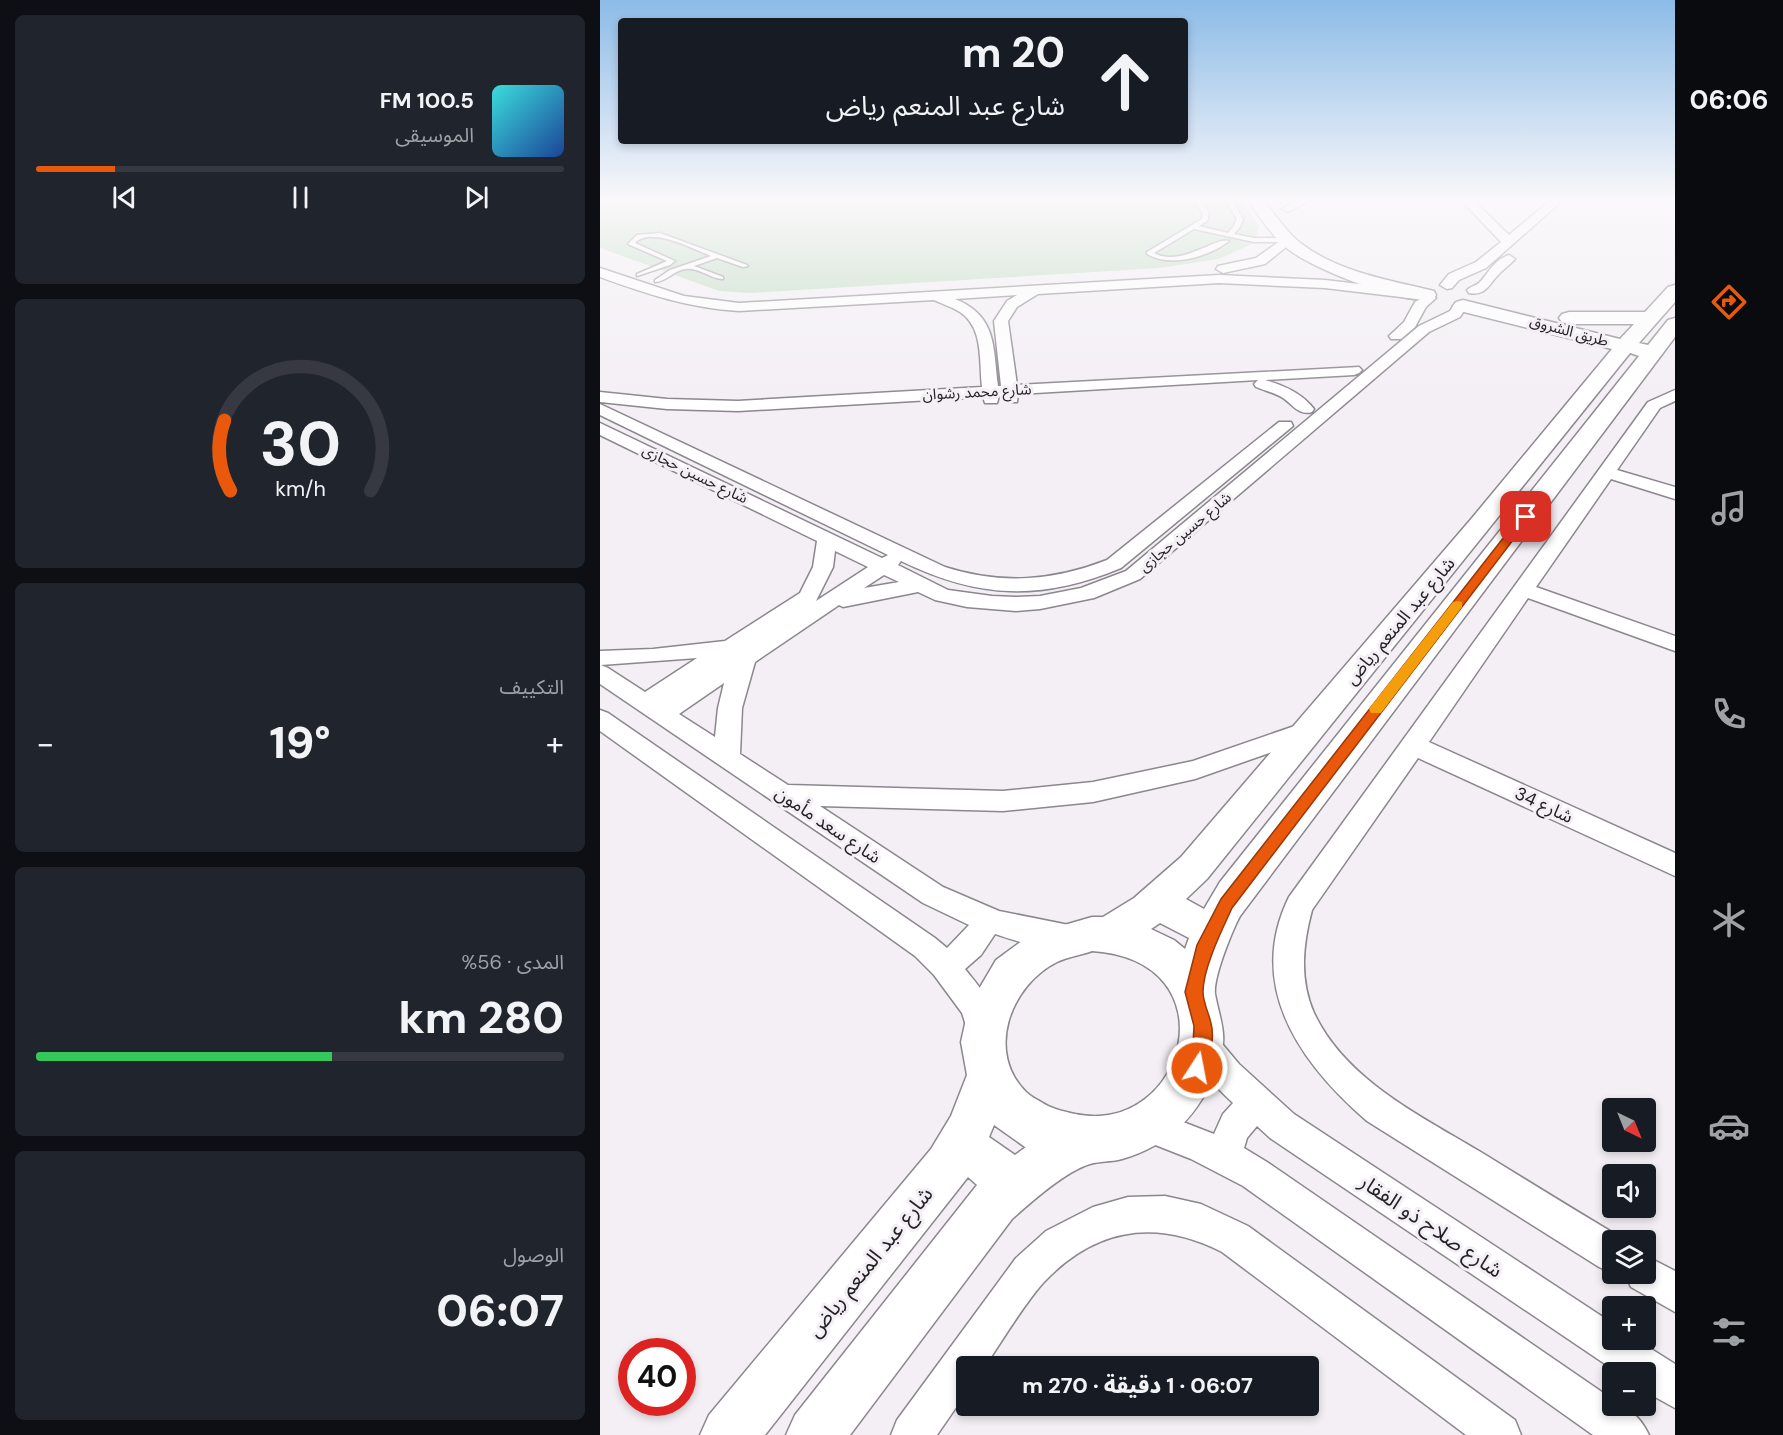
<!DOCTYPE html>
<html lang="ar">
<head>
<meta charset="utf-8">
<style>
	body { margin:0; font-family:"DM Sans","Noto Sans Arabic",sans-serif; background:#20242c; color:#f1f3f6; direction:rtl; height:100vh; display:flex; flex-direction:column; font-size:22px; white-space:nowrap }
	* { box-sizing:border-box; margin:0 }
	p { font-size:20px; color:#9ea1a6 }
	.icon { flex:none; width:33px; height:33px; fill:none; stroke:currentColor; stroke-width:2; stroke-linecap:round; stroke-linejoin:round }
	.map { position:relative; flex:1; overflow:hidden; direction:ltr }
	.panel { display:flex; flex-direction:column; gap:15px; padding:15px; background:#0d0f14; width:600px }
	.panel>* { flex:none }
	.hud { position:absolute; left:18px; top:18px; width:570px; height:126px; border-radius:6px; box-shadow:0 3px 9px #0003; direction:rtl; background:#171b24; color:#f1f3f6; overflow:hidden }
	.needle { width:39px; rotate:137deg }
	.fabs { position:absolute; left:1002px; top:1098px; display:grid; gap:12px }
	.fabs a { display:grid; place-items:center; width:54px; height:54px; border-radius:6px; background:#171b24; box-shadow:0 3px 9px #0003; font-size:30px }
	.speed { position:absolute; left:18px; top:1338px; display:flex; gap:12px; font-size:30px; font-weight:700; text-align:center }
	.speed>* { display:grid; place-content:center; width:78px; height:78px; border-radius:50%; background:#171b24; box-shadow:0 3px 9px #0003; line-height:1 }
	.speed .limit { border:9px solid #d22; background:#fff; color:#111 }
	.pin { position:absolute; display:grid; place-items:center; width:51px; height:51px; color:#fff; margin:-26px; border-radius:12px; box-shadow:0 3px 9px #0006 }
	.me { position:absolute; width:66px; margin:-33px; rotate:11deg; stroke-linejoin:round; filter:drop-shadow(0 0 4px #0008) }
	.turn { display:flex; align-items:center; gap:21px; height:126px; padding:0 24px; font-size:27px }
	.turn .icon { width:78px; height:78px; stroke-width:2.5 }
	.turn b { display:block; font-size:42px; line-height:51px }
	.big { font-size:45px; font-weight:800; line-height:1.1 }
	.panel .widget { flex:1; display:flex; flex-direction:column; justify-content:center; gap:9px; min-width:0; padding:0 21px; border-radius:9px; background:#20242c }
	.panel .dial { align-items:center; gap:0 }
	.dial svg { height:156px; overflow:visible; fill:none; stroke:#363941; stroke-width:7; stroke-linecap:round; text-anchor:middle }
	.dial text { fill:#f1f3f6; stroke:none }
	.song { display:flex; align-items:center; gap:18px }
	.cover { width:72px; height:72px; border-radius:9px; background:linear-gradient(135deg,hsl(180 70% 55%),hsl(220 70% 35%)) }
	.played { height:6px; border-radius:3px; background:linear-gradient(90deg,#ea580c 15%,#363941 15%) }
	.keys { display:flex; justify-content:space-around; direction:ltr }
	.heat { display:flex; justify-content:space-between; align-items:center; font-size:33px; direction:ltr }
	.charge { height:9px; border-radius:4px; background:linear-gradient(90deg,#34c759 56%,#363941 0) }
	.trip { position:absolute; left:356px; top:1356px; width:363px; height:60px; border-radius:6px; background:#171b24; box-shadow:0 3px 9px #0003; font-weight:800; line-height:60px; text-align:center; direction:rtl }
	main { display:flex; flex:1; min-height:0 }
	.dock { display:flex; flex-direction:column; width:108px; justify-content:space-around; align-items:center; background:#090b0e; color:#9ea1a6 }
	.dock .icon { width:42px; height:42px }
	.dock .on { color:#ea580c }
	.dock b { font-size:27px; color:#f1f3f6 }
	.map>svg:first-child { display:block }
	.green { fill:#bddabf }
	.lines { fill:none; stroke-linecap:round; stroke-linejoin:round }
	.lane-casing { stroke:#8b878d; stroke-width:3 }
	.street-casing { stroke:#8b878d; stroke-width:3 }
	.secondary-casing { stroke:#8b878d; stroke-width:3 }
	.lane { fill:#fff; fill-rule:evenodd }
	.street { fill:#fff; fill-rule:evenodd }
	.secondary { fill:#fff; fill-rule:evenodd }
	.route { fill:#ea580c; stroke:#983908; stroke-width:1.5 }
	.slow { fill:#f59e0b }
	.labels { text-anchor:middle; stroke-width:6; stroke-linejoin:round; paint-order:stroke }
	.far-street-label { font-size:15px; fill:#232224; stroke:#f3eff5 }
	.street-label { font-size:18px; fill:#232224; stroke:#f3eff5 }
	.near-street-label { font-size:21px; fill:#232224; stroke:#f3eff5 }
</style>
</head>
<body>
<main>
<nav class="dock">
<b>06:06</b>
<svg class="icon on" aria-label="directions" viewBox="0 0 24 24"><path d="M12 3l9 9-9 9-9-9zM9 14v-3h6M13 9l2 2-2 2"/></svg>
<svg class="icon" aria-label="music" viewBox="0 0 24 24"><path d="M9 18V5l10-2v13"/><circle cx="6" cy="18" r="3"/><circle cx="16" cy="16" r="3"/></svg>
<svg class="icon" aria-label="phone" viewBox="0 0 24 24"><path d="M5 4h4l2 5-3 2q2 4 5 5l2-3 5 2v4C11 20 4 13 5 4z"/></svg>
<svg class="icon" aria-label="climate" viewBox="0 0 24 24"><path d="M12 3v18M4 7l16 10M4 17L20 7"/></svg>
<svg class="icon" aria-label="car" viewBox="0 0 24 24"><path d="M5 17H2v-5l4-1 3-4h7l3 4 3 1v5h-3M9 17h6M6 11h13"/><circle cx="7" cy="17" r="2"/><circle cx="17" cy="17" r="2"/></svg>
<svg class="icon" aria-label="filters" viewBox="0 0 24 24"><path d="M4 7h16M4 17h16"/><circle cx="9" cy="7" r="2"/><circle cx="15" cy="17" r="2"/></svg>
</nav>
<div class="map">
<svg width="1075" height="1435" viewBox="0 0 1075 1435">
	<rect width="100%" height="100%" fill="#f3eff5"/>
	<!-- green -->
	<path class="green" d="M0 199H639L659 226 654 243 619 259 560 268 150 293 119 291 0 248Z"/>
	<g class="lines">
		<defs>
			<path id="lane" d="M594 199H600L609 214 607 221 599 226 628 233 634 226 637 219 625 199H631L643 219 640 227 634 234 654 238H687L690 240 687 242H654L594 229 554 253C581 268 616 236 629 241 608 257 571 268 547 254V252L602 219 603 214Z
				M60 233 147 265 148 266 143 267 117 258 94 266 123 277V279C111 279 98 267 86 269 74 270 66 282 55 282V280L70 270 111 256C93 249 50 226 35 243L75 261 70 265 37 276V274L67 261 28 244 37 235Z"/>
			<path id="street" d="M699 199H714L688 212 682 209Z
				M860 199H872L909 235 952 199H964L886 268 859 280 852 288 847 289 840 285 849 274 876 262 901 242Z
				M687 236 691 237 693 240 691 243 665 264 623 273 616 269 618 266 656 258Z
				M909 255 915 259C910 265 902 270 897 276 888 286 885 296 869 293L867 290C871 286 876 286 880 282 889 272 895 259 909 255Z
				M0 268 84 296 139 303 619 275 725 280 809 290 816 294 809 298 725 288 619 283 438 294 417 307 408 321 417 385 759 367 762 370 759 373 754 375 665 380C683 385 702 393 714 409L712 412C699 416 693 405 683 398 676 393 665 391 656 387L654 384 658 380 418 394 417 402H405L402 395 399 396 397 403H385L383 397 138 411 67 409 0 402V392L67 399 138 401 382 387C379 361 384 328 360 312 352 307 342 304 334 300L139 311C90 308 46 294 0 277ZM417 295 407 301 394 321 401 386H398C393 347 397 316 355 299Z
				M829 294 836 298 826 307 815 327 801 339H791L789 336 804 322 815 302Z
				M860 302 867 306 860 317 829 332 540 579 494 598 440 609 416 611 367 607 335 600 318 592 243 607 239 605 155 662 142 708 140 754 188 785 403 791 493 782 593 761 709 721 718 724 721 730 718 736 595 779 493 802 403 811 220 806 343 887 399 911 479 927 484 936 479 945C454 954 419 942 395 934L381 955 365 969C381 989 405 1015 393 1041L382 1046 371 1041 362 1013 334 975 315 956 0 731V710L8 713 335 938 347 948 369 925 323 903 0 684V651L53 649 125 641 200 593 213 567 217 541 0 435V423L282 558 288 555 0 415V404L345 567C401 585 453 581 507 560L679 422H691L693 426 521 568C441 601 379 599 301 561L298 565 348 590 392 596 416 597 440 596 481 588 526 571 819 326 850 311 855 303ZM235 551 268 567 216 601 233 567ZM284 575 299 582 264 588ZM97 658 45 692 8 668 1 665ZM124 683 118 708 115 737 79 714Z
				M1075 390V401L1060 408 1017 470 1075 487V499L1011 479 936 587 1075 636V651L928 598 829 742 1075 853V876L818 758 712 910C703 944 699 979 714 1013 746 1081 823 1117 884 1154 931 1183 978 1212 1025 1240H1012V1273L999 1267 767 1121C701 1064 645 987 689 897L1048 402Z
				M602 1029 613 1033 639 1064 694 1114 1012 1323V1340H1037L1075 1364V1408L1046 1392V1372H1017L670 1138 657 1126 647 1138 644 1148 667 1162 1012 1399V1406C1030 1406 1042 1420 1049 1435H993L643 1186 591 1159 535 1137 530 1125 535 1113 547 1108 614 1134 623 1114 633 1103C615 1086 596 1067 586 1044L591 1033Z
				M565 1196 601 1204 648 1226 915 1420 921 1435H866L622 1252C555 1218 495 1228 443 1283 422 1307 403 1340 385 1366H366V1393L337 1435H291L297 1420 416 1258 446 1231 493 1207 528 1197Z
				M1046 1256 1075 1271V1312L1031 1287 1025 1274H1046Z"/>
			<path id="secondary" d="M648 199H663C674 214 685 230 699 242 737 272 789 280 834 291L836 295 834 299C806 306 711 268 688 249 672 236 659 217 648 199Z
				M1075 285V302L1039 343 1048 345 1068 320 1075 318V337L640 916C632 931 613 978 615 994 620 1021 629 1036 618 1065 601 1113 571 1145 522 1159 511 1162 500 1161 490 1164 466 1171 431 1202 412 1219L250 1435H186L195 1415 377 1185 368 1177 165 1435H100L109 1415 331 1149 351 1116 367 1075 361 1042 369 1006 396 960 430 935 492 917H503L534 898 581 857 872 518 1012 349 856 310 853 306 856 302 863 300 1020 339 1034 324H969L962 322 959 318 962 314 969 312H1045L1068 287ZM1030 353 1039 356 620 882 604 909 586 899 607 879ZM560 923 589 938 585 949 574 940 551 929ZM492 951C634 960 586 1137 475 1114 462 1111 452 1109 441 1102 436 1099 430 1096 426 1092 385 1051 411 985 457 962 467 957 481 955 492 951ZM394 1125 425 1147H426L415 1155 389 1137Z"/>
		</defs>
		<!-- lane casing -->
		<use href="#lane" class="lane-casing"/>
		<!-- street casing -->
		<use href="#street" class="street-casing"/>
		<!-- secondary casing -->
		<use href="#secondary" class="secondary-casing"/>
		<!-- lane -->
		<use href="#lane" class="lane"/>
		<!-- street -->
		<use href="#street" class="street"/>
		<!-- secondary -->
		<use href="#secondary" class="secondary"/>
	</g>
	<!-- sky -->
	<linearGradient id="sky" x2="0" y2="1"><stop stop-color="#8cbbe7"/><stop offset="0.5" stop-color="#faf8fa"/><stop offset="1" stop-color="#faf8fa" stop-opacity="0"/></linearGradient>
	<rect width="1075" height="400" fill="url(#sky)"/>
	<!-- route -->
	<path class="route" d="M926 513 931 517 929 519 632 908C622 930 603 968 603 992 603 1002 609 1014 611 1023 615 1039 610 1059 603 1074L597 1076 590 1074 588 1068 593 1044 594 1026 585 992 597 945 621 899 922 514Z"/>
	<!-- slow -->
	<path class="slow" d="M857 601 862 602V607L781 713H771L769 709 771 706 853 602Z"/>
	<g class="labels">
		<!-- far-street labels -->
		<g class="far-street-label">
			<text transform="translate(969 331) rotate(15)" y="5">طريق الشروق</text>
			<text transform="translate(377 392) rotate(-3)" y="5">شارع محمد رشوان</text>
			<text transform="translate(95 474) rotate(26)" y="5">شارع حسين حجازى</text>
			<text transform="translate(585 532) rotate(-40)" y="5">شارع حسين حجازى</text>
		</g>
		<!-- street labels -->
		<g class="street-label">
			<text transform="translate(800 621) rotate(-50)" y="6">شارع عبد المنعم رياض</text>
			<text transform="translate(944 805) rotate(25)" y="6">شارع 34</text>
			<text transform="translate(228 825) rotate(34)" y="6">شارع سعد مأمون</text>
		</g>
		<!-- near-street labels -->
		<g class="near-street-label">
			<text transform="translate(831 1226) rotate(34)" y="7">شارع صلاح ذو الفقار</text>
			<text transform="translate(270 1262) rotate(-51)" y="7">شارع عبد المنعم رياض</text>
		</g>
	</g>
</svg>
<div class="fabs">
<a><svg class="needle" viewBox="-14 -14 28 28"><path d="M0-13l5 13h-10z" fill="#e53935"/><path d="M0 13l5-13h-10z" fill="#9ea1a6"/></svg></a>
<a><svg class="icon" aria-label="sound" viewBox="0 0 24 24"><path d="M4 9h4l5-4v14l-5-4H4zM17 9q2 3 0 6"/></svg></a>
<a><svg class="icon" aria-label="layers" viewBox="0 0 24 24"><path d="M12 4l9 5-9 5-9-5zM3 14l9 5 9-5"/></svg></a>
<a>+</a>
<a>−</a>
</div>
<div class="speed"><div class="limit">40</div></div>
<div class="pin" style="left:926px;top:517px;background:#d93025"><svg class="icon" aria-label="arrive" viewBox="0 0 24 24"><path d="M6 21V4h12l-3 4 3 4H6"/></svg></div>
<svg class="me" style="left:597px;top:1068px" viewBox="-20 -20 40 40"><circle r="17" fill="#ea580c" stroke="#fff" stroke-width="3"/><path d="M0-11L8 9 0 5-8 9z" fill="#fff"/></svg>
<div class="trip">06:07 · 1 دقيقة · 270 m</div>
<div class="hud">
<div class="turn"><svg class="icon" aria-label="ahead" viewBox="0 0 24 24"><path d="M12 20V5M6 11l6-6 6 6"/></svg><div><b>20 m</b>شارع عبد المنعم رياض</div></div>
</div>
</div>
<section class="panel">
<div class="widget">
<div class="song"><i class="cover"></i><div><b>100.5 FM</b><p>الموسيقى</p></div></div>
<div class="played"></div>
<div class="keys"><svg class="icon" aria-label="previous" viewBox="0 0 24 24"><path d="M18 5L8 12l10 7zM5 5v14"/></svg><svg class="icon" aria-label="pause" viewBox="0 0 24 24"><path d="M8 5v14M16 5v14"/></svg><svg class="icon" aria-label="next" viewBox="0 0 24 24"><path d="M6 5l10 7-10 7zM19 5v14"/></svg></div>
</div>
<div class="widget dial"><svg viewBox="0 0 100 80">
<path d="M14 69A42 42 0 1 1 86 69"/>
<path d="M14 69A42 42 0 0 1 11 33" stroke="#ea580c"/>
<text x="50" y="56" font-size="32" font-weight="700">30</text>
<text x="50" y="72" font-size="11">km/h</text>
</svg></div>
<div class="widget"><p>التكييف</p>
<div class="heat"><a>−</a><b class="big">19°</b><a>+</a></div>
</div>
<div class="widget"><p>المدى · 56%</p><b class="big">280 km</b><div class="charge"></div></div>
<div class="widget"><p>الوصول</p><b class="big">06:07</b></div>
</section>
</main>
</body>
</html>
